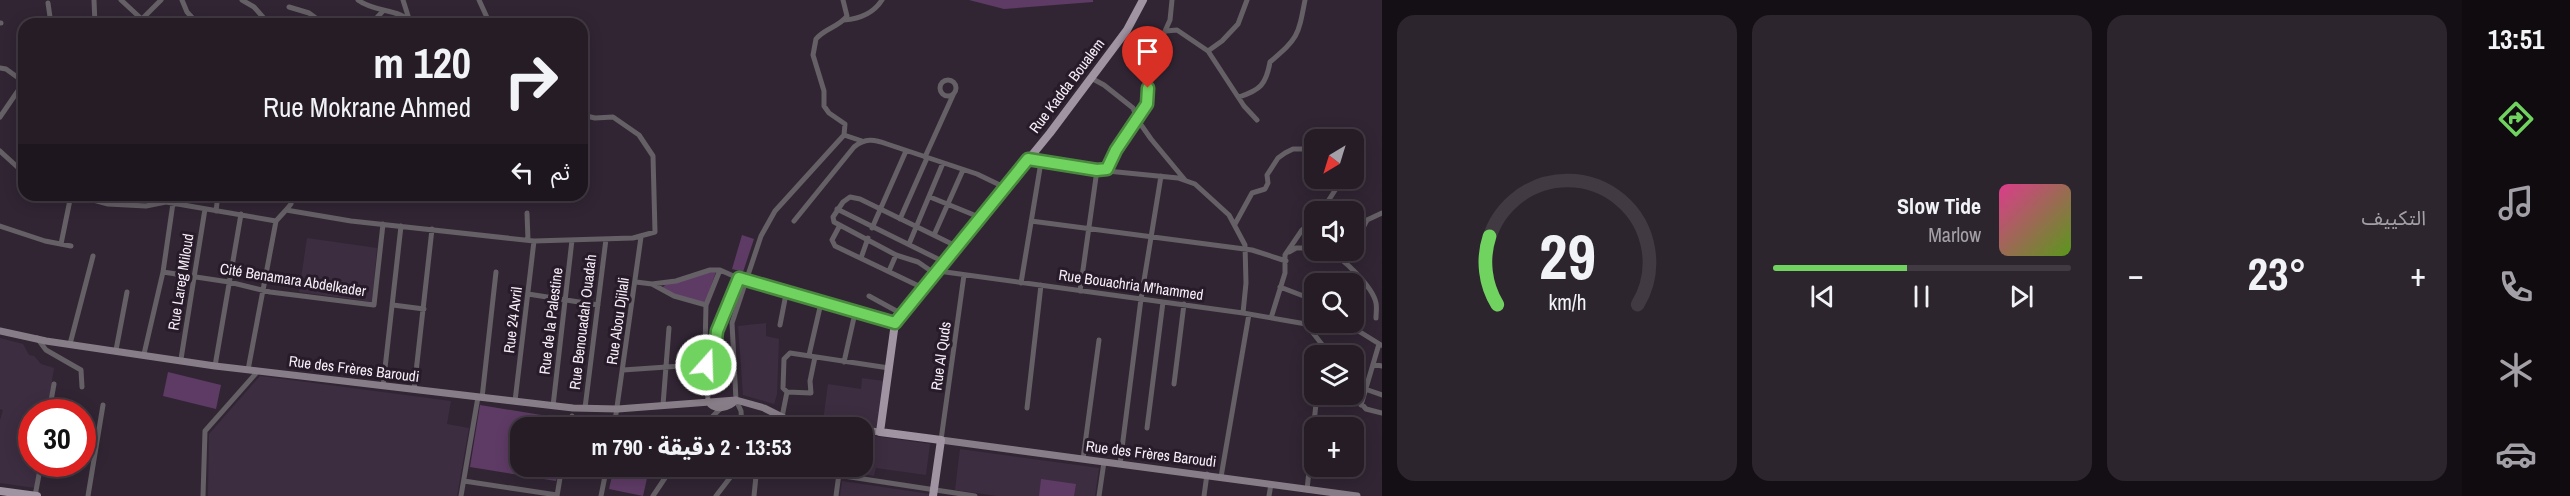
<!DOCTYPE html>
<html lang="ar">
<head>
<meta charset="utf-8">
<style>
	body { margin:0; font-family:"Archivo Narrow","Noto Sans Arabic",sans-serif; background:#2d252e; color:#f1f3f6; direction:rtl; height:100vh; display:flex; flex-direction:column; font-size:22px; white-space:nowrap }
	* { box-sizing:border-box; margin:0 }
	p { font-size:20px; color:#a3a1a7 }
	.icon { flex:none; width:33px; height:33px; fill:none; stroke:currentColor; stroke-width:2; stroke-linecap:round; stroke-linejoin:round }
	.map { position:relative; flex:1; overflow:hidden; direction:ltr }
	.panel { display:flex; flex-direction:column; gap:15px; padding:15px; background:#140f15; width:1080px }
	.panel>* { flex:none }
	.guide { position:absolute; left:18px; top:18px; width:570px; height:183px; border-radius:18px; box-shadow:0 3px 15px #0003,0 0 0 2px #423a43; direction:rtl; background:#251c26; color:#f1f3f6; overflow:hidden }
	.needle { width:39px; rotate:218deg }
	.controls { position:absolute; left:1304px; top:129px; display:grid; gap:12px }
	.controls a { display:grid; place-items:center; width:60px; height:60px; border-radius:12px; background:#251c26; box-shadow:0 3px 15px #0003,0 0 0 2px #423a43; font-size:30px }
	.speed { position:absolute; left:18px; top:399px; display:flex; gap:12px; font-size:30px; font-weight:700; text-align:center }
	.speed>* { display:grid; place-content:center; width:78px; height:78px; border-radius:50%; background:#251c26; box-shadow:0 3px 15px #0003,0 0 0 2px #423a43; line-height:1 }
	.speed .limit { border:9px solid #d22; background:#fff; color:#111 }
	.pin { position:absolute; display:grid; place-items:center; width:51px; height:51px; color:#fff; margin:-62px -26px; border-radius:50% 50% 50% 0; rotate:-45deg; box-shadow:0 0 6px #0007 }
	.pin .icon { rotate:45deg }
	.me { position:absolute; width:66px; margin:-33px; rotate:20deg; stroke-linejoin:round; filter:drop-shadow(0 0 4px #0008) }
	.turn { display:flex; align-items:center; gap:21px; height:126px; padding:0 18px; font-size:27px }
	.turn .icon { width:78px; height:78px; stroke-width:2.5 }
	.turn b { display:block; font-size:42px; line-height:51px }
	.then { display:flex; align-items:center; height:57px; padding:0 18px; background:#0003; gap:12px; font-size:22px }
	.big { font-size:45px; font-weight:800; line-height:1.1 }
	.panel .card { flex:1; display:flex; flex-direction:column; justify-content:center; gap:9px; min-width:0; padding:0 21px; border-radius:18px; background:#2d252e }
	.panel .dial { align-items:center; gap:0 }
	.dial svg { height:156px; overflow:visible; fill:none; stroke:#423a43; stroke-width:7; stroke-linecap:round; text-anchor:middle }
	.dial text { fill:#f1f3f6; stroke:none }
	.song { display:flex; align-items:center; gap:18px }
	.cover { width:72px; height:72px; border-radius:9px; background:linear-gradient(135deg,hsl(330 70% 55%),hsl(90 70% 35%)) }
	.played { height:6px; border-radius:3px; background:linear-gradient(90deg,#70d35f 45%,#423a43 45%) }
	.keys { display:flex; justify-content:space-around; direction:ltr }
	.heat { display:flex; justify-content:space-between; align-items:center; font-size:33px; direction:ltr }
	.panel .tiles { flex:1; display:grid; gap:15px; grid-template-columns:repeat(3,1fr) }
	.trip { position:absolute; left:510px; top:417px; width:363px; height:60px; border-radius:18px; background:#251c26; box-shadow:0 3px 15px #0003,0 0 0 2px #423a43; font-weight:800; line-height:60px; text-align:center; direction:rtl }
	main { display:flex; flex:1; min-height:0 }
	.tab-bar { display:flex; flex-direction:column; width:108px; justify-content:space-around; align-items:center; background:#0f0b0f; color:#a3a1a7 }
	.tab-bar .icon { width:42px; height:42px }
	.tab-bar .selected { color:#70d35f }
	.tab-bar b { font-size:27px; color:#f1f3f6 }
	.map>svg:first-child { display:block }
	.built { fill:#3d2d41 }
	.green { fill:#5e3b65 }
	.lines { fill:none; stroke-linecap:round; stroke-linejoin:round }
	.street { stroke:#655f66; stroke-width:5 }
	.secondary { stroke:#877d88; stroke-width:7 }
	.primary { stroke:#a094a3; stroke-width:8 }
	.route-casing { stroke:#49893e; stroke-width:15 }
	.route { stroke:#70d35f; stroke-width:10 }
	.labels { text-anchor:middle; stroke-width:6; stroke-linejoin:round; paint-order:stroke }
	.street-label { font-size:15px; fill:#f6eef8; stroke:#271b29 }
</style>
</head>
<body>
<main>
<nav class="tab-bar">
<b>13:51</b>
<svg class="icon selected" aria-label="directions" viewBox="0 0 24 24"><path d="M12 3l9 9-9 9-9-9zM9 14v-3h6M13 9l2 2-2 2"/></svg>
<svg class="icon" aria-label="music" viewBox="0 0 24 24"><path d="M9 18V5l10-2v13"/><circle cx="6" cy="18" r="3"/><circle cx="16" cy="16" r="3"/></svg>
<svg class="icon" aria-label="phone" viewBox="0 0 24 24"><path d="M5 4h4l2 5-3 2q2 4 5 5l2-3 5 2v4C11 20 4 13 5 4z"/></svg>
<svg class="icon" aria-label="climate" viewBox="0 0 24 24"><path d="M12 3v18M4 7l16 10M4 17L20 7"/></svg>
<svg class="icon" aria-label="car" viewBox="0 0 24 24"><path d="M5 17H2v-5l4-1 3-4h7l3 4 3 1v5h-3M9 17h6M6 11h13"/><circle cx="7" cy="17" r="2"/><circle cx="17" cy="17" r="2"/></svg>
</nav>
<section class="panel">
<div class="tiles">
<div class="card"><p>التكييف</p>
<div class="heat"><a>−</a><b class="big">23°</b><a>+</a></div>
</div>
<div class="card">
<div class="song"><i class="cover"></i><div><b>Slow Tide</b><p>Marlow</p></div></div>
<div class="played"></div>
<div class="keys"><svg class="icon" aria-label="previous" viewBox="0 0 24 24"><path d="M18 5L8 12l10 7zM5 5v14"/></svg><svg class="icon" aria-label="pause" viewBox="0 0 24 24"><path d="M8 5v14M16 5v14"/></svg><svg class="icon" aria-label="next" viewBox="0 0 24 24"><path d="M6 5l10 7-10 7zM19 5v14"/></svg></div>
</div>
<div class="card dial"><svg viewBox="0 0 100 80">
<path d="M14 69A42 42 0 1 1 86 69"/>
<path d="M14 69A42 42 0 0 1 10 34" stroke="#70d35f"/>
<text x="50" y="56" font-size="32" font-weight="700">29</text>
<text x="50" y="72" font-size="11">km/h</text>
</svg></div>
</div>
</section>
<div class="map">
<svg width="1382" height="496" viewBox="0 0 1382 496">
	<rect width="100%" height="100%" fill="#312533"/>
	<!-- built -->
	<path class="built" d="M307 238 377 248 372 302 299 292Z
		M766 323V336L779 339 777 394 774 404 743 395 738 326Z
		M0 338 23 344 29 355 34 356 41 364 54 368 47 412H32V464H39L35 488 0 483V420L3 410 0 409Z
		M260 376 451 401 447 424 469 428 457 496H208L209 434Z
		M862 378 884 381 877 428 823 421 828 384 861 389Z
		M867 435 930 444 926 475 876 468 874 476 861 474Z
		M960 449 1099 468 1095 496H997L955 490Z
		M842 481 930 494V496H840Z"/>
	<!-- green -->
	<path class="green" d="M969 0H1093V2L1004 9Z
		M742 235 754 239 743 272 732 269Z
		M709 272H716L705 303 674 295 662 288 666 284Z
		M168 372 221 385 216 409 163 396Z
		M480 405 566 419 565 427 520 428V466L559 467 556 481 470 467Z
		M614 467 648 474 643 496 609 489Z
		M1041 479 1076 484 1074 496H1039Z"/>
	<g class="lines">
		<!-- street -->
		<path class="street" d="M94 0 95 24
			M121 0 147 24
			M182 0 187 12 198 24
			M242 0 254 7 269 24
			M358 0C375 13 400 8 413 24
			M403 0 409 19
			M479 0 490 24
			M843 0 847 16C839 27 825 28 816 39L813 55 824 91V106L829 113 845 124 844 135
			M48 3 51 24
			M289 7 309 13 324 24
			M142 19 161 0
			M844 20C860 19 873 14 882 0
			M0 23H1
			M371 24 383 11
			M1166 31 1177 30 1208 51 1244 106 1257 120
			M1208 51 1222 41 1238 24 1247 0
			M0 68 6 69 24 82 0 117
			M1091 78 1104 85 1133 108 1137 119 1151 139 1185 180
			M940 88a8 8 0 1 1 16 0a8 8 0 1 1-16 0Z
			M1239 97C1260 90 1266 85 1270 62 1298 38 1298 37 1305 0
			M844 135 862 141
			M0 151 24 173
			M925 157 954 93
			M1028 159 1097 170 1178 178 1195 184 1229 215 1245 245 1246 283 1243 313
			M1353 167 1355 164
			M1107 169 1116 150 1147 104 1151 71 1156 51 1170 20 1172 0
			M75 195 108 204 146 206 166 202 276 221
			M443 195H459
			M930 197 979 217
			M837 209 944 262
			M286 210 291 204 292 195
			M216 211 218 195
			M1321 212 1343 178
			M527 213 528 240
			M900 219 927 158
			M276 221 286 210 351 221 534 241 633 238 655 232 653 156 639 135 613 117 595 118 582 115
			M794 221 854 147C865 138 874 139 887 144L977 174 1004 187
			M1031 221 1252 250 1286 261
			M1235 224 1252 193 1265 189 1268 183 1267 175 1278 158 1285 153 1293 149H1314
			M840 225 832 240 835 246 923 288
			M0 226 45 241 71 246
			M872 228 906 151
			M934 235 963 170
			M61 244 71 195
			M909 244 943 163
			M1353 247 1367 220 1382 213
			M1325 250C1340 254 1373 287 1376 303 1377 308 1376 313 1376 318
			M1289 252 1296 248H1314
			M861 258 868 238
			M1341 258 1349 250
			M889 271 896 255
			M938 271 1243 313 1306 324 1324 347 1323 356
			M163 272 229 282 270 292 374 305 383 224
			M934 273 918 262 896 255 834 222 833 217 843 202 850 197 860 199 956 246
			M636 282 652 284 674 296 706 305
			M1021 283 1041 162
			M652 284 676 281 710 270H720L747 282 786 294 895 323
			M1280 287 1314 300
			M1080 291 1097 170
			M528 294 598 305
			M869 296 902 314
			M393 305 424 309
			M1271 318 1285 273V255L1302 230 1314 219
			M1344 322 1381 345
			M780 325 786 294
			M37 338 46 350 81 370 82 387
			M70 344 93 256
			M1324 347 1330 356
			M116 350 127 292
			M144 354 163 272 173 203
			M809 355 821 303
			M181 359 205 209
			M844 362 855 313
			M1373 364 1382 366
			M215 366 241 214
			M248 370 276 221
			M623 370 710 364 714 358 717 331 739 278
			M1174 384 1184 304
			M383 386 401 226
			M1365 389 1382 395
			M414 390 432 229
			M787 392 783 388 784 359 790 353 889 368
			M787 392 811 393 810 381 815 357
			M1353 394 1366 409 1382 413
			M482 398 496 272
			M515 401 534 241
			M708 401 705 349 706 305 720 270
			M663 405 669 328
			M1361 405 1379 344
			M553 406 572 240
			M585 408 606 239
			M1027 408 1041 285
			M49 412 54 384
			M572 417 615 423
			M782 417 787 392
			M570 428 572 416
			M614 428 641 237
			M701 428 721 408
			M742 428 741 411 736 400 732 323 761 236 775 211 844 135
			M1147 428 1163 302
			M941 440 964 275
			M1083 459 1099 340
			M1120 464 1141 299 1161 176
			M635 466 667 473
			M778 466 975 496
			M1221 477 1249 314
			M464 481 557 495
			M1307 490 1317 394
			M35 496 41 464
			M88 496 103 405
			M203 496 205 431 258 371
			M461 496 478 397
			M557 496 562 466
			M601 496 607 466
			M653 496 673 466
			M716 496 739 466
			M754 496 757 466
			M836 496 840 466
			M1099 496 1104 462
			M1204 496 1207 474
			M1269 496 1271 484"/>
		<!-- secondary -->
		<path class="secondary" d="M0 331 46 341 215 366 573 408 618 409 736 400 764 408 792 422 840 428
			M708 401C715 412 729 408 736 400
			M862 430 880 432
			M941 440 1357 496"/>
		<!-- primary -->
		<path class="primary" d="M0 491 37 496
			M933 496 941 440 880 432 895 323 1050 133 1127 30 1143 0"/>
	</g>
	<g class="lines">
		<defs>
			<path id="route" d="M706 365 714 358 717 331 739 278 895 323 1028 159 1097 170 1107 169 1116 150 1147 104 1148 88"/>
		</defs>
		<!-- route casing -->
		<use href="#route" class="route-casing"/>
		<!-- route -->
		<use href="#route" class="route"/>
	</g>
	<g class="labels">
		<!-- street labels -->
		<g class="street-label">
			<text transform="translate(1067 86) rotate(-53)" y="5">Rue Kadda Boualem</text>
			<text transform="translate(293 280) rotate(9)" y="5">Cité Benamara Abdelkader</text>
			<text transform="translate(181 282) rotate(-81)" y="5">Rue Lareg Miloud</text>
			<text transform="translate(1131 285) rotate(8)" y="5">Rue Bouachria M'hammed</text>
			<text transform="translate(513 320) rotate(-83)" y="5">Rue 24 Avril</text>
			<text transform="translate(551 321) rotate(-83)" y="5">Rue de la Palestine</text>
			<text transform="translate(618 321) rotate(-82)" y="5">Rue Abou Djilali</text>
			<text transform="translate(583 322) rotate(-83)" y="5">Rue Benouadah Ouadah</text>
			<text transform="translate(941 356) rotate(-82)" y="5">Rue Al Quds</text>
			<text transform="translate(354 369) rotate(7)" y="5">Rue des Frères Baroudi</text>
			<text transform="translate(1151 454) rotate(7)" y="5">Rue des Frères Baroudi</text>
		</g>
	</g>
</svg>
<div class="controls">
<a><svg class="needle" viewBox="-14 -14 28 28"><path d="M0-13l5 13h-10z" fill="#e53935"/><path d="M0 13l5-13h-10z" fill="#a3a1a7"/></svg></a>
<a><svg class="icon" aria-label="sound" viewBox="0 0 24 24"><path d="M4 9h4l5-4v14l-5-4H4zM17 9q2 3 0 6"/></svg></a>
<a><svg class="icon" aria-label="search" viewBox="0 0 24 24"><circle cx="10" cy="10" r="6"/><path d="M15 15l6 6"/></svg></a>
<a><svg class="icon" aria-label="layers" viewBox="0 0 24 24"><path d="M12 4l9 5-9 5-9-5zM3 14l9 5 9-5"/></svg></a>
<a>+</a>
</div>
<div class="speed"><div class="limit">30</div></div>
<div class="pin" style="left:1148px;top:88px;background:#d93025"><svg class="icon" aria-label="arrive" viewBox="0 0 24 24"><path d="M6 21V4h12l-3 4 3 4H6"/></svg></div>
<svg class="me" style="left:706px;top:365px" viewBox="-20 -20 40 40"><circle r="17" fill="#70d35f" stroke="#fff" stroke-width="3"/><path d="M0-11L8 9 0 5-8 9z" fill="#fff"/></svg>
<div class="trip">13:53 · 2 دقيقة · 790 m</div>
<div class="guide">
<div class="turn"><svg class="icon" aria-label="right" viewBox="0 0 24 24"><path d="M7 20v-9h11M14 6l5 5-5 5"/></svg><div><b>120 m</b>Rue Mokrane Ahmed</div></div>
<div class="then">ثم<svg class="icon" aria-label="left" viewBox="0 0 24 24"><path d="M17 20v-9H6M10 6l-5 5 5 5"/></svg></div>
</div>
</div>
</main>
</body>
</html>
